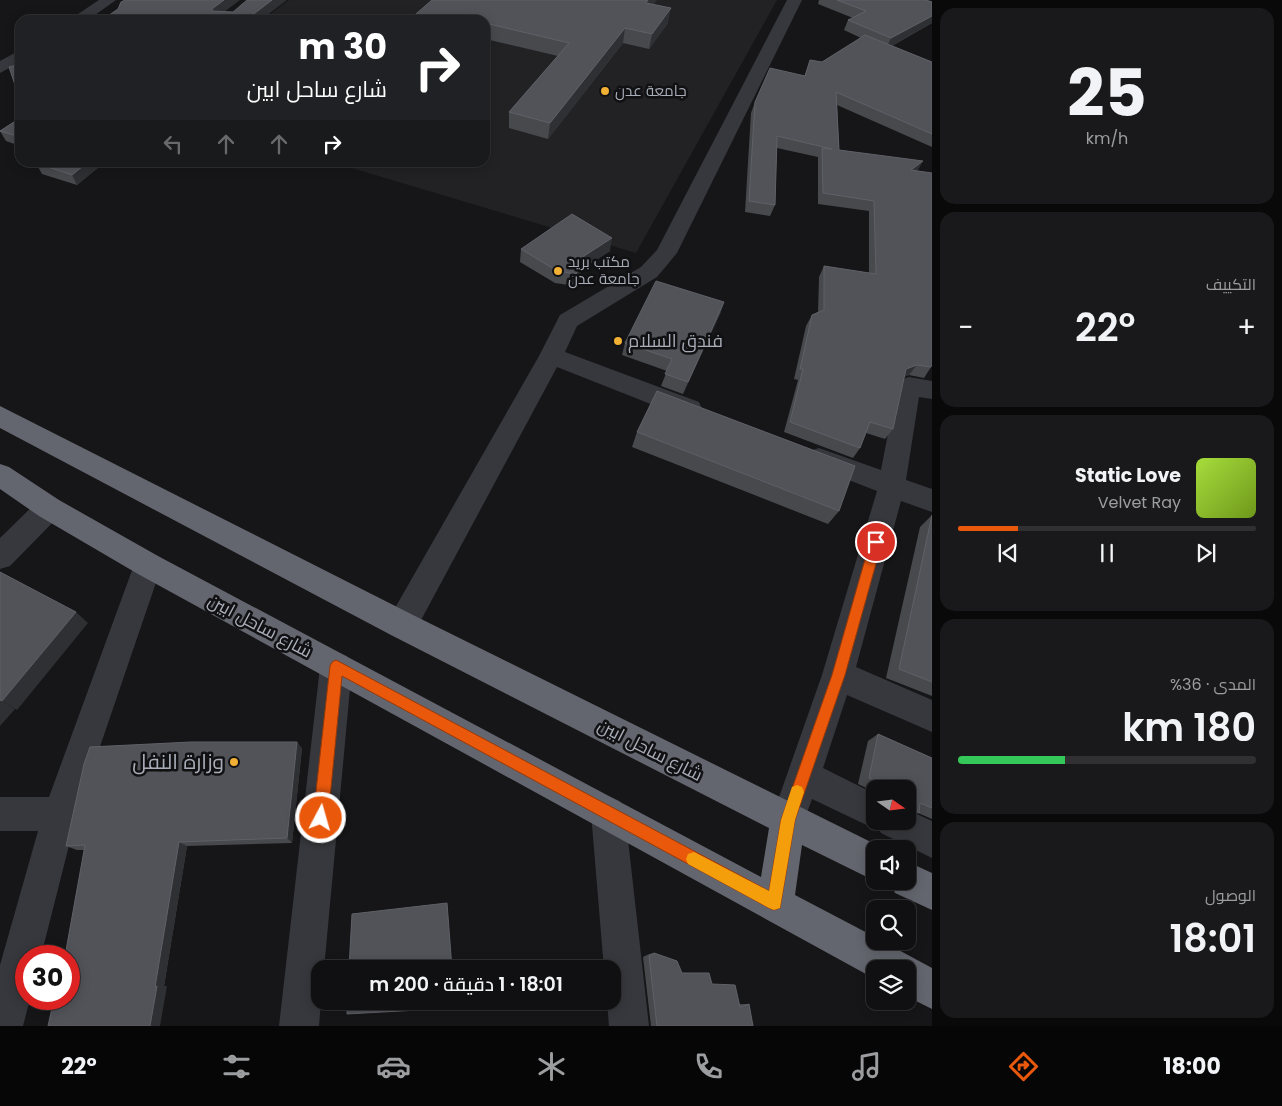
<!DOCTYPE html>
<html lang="ar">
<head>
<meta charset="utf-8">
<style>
	body { margin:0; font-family:Poppins,Cairo,sans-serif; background:#19191b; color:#f1f3f6; direction:rtl; height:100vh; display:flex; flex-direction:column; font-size:19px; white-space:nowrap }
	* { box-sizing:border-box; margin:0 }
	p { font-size:16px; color:#9c9d9f }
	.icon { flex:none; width:28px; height:28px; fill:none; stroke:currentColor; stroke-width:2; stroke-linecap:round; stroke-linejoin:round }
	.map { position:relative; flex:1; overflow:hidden; direction:ltr }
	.panel { display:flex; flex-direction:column; gap:8px; padding:8px; background:#09090a; width:350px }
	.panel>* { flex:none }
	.top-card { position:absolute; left:15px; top:15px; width:475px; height:152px; border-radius:15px; box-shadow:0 2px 12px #0003,0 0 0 1px #303032; direction:rtl; background:#202124; color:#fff; overflow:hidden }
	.needle { width:32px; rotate:104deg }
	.controls { position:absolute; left:866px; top:780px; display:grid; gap:10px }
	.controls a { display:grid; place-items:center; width:50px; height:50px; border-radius:10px; background:#101012; box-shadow:0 2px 12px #0003,0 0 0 1px #303032; font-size:25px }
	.speed { position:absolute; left:15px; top:945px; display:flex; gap:10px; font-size:25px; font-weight:700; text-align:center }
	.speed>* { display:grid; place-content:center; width:65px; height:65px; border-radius:50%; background:#101012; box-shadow:0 2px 12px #0003,0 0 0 1px #303032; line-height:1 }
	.speed .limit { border:8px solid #d22; background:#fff; color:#111 }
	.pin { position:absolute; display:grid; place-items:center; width:42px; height:42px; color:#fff; margin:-21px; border:2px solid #fff; border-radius:50%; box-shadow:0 1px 5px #0007 }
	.me { position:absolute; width:55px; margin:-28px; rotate:6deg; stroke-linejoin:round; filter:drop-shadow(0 0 4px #0008) }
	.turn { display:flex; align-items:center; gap:18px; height:105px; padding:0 20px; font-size:22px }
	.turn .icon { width:65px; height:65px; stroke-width:2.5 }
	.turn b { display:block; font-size:35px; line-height:42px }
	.lanes { display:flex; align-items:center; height:48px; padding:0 20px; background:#0003; justify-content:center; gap:25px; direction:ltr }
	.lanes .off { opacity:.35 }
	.big { font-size:38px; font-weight:600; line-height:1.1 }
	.panel .tile { flex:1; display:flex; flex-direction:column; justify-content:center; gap:8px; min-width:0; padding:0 18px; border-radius:15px; background:#19191b }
	.panel .dial { align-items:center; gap:0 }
	.dial b { font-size:65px; line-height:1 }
	.song { display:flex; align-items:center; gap:15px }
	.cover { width:60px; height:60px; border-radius:8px; background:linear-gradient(135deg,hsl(80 70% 55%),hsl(80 70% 35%)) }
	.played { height:5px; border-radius:2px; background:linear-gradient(90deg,#ea580c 20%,#303032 20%) }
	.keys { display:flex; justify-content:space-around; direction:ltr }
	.heat { display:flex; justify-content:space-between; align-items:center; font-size:28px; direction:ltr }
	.charge { height:8px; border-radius:4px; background:linear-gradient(90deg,#34c759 36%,#303032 0) }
	.trip { position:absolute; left:311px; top:960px; width:310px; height:50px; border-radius:15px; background:#101012; box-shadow:0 2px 12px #0003,0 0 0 1px #303032; font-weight:600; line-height:50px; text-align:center; direction:rtl }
	.tabs { display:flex; height:80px; justify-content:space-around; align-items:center; background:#060607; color:#9c9d9f }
	.tabs .icon { width:35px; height:35px }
	.tabs .active { color:#ea580c }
	.tabs b { font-size:22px; color:#f1f3f6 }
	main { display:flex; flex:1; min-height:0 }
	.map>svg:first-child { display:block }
	.built { fill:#222225 }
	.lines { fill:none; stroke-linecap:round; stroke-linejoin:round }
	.minor { fill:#37383d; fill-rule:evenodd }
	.highway { fill:#63666e; fill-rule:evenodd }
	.wall { fill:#47494d }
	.shaded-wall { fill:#2f3033 }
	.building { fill:#525359; stroke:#5f6168 }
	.route { fill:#ea580c; stroke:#983908 }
	.slow { fill:#f59e0b }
	.poi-dot { fill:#f2b134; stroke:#111113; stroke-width:2 }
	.labels { text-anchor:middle; stroke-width:5; stroke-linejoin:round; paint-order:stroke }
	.far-poi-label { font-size:15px; fill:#a8adb8; stroke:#111113; text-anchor:start }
	.poi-label { font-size:18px; fill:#a8adb8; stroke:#111113; text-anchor:start }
	.street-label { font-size:18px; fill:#a8adb8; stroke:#111113 }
	.near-poi-label { font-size:21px; fill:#a8adb8; stroke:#111113; text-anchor:end }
</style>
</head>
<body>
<main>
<section class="panel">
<div class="tile dial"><b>25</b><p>km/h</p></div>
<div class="tile"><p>التكييف</p>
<div class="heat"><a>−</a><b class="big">22°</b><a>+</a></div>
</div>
<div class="tile">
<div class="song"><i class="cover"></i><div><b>Static Love</b><p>Velvet Ray</p></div></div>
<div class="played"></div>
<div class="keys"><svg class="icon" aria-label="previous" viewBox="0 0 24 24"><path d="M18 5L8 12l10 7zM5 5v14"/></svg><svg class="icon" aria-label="pause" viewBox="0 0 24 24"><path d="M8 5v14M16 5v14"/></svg><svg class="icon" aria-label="next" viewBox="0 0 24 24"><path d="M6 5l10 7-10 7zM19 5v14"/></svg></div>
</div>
<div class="tile"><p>المدى · 36%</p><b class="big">180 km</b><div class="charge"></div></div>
<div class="tile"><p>الوصول</p><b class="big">18:01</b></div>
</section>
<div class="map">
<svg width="932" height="1026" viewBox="0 0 932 1026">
	<rect width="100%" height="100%" fill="#161618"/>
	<!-- built -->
	<path class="built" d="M289 0H777L636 253 335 163 485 162V20H262Z"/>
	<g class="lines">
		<!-- minor -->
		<path class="minor" d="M99 0H116L88 20H69Z
			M787 0H802L677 253 657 277 577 326 565 352 699 402 702 409 699 416 690 419 681 416 557 367 413 635 402 639 391 635 387 625 391 615 539 356 560 315 641 267 657 250Z
			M20 50V62L0 73V61Z
			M909 377 932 381V399L919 397 906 480 932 489V512L901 501 856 667 932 700V732L847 695 823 768 875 794V821H908V810L932 821V858L881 833 878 828 875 829 812 799 800 832 788 837 776 832 771 820 822 675 877 491 810 465 806 458 810 451 819 448 881 470 897 386 900 380Z
			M49 497 59 500 63 508 59 516 10 566 0 569V538L39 500Z
			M148 552 158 556 162 565 77 814 41 956H26V999H30L23 1026H0V965L38 831H0V797H49L134 565 138 556Z
			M336 652 347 656 352 667 324 969H320L321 1001 319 1026H279L320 667 325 656Z
			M608 796 620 801 625 813 649 1026H609L607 1001H612V969H604L591 813 596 801Z"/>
		<!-- highway -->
		<path class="highway" d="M0 406 413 615 885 849H875V881L802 845 795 895 875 937V941H882L932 968V1009L908 997V969H875V979L138 574 39 516 0 489V464L9 467 59 500 158 556 761 877 769 828 391 635 0 428Z
			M908 862 932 873V910L895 893 890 881H908Z"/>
	</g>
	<!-- wall -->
	<path class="wall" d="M819 0H926L932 2V23L892 46 932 62V147L837 105 839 150 918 171 931 367 924 378 909 375 904 377 893 429 885 439 866 433 860 448 853 458 784 432 798 380 794 379 806 326 812 315 818 312 819 277 824 266 869 273V211L818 204V157L777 148 775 205 770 216 745 212 751 113 755 102 805 75 810 60 822 62 861 38 844 30 848 20 853 18 818 4Z
		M654 4 668 23 649 49 623 43 548 139 509 128V112L558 56 485 39V20H409Z
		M20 118V146L6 141 0 131Z
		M105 162 77 185 42 174 36 163Z
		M521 249 610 251 582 269 575 286 555 283 520 262Z
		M724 302 720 314 683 394 661 386 667 371 622 355 625 343Z
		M637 432 839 511 828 524 632 447Z
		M932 515V696L886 678 920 527Z
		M878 734 932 758V819L918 813 908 817V789H875V792L858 784 868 741Z
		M302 748 292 843 187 846 164 986H167L69 999 84 850H77L66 846Z
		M654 953 682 973 712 984 739 1004H749L753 1026H651L643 957 649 954Z"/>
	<!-- shaded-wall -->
	<path class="shaded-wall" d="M224 0H240L215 19 212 11V9Z
		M272 0H287L261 20H246Z
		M648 0H657L643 18 646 3Z
		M671 8 668 23 649 49 652 34Z
		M932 16V23L886 49 891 38Z
		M625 28 623 43 548 139 550 123Z
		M923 161 917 172 911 170Z
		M88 162H105L77 185 72 175Z
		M612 238 610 251 582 269 575 286 576 274 584 256Z
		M724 302 720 314 683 394 688 382Z
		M917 365 909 375 898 379 906 369Z
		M76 612 88 623 17 710 2 701Z
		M0 700 15 709 0 726Z
		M297 742 302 748 292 843 287 838Z
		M179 842 187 846 164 986H167L160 1026H150L155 987Z"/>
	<!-- building -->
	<path class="building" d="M125 0H224L212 9V11L233 12 247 0H272L246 20H102L118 9 121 2Z
		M432 0H648L646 3 671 8 652 34 625 28 550 123 509 112 569 43 485 23V20H471L460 17 457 20H409Z
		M837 0H926L932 2V16L891 38 848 20 866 11Z
		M865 35 932 62V134L836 92 839 150 923 161 911 170 932 173V364L931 367 917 365 906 369 893 429 870 422 860 448 790 422 803 369H800L812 315 824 310V266L876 274 874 201 823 193 822 148 832 149 777 136 775 205 749 201 755 102 770 68 805 76 810 60 822 62Z
		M20 64V100L9 67Z
		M20 118V137L0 131Z
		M37 162H88L72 175 36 163Z
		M572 214 612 238 584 256 576 274 557 271 521 249Z
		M656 281 724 302 688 382 665 374 672 359 625 343Z
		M657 391 855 466 839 511 637 432Z
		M932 515V682L899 669Z
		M0 572 76 612 2 701 0 700Z
		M878 734 932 758V808L920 803 919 813 908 807V789H887V787L869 778Z
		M191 742H297L287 838 179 842 155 987 157 986 150 1026H48L54 999H69V956H65L85 845 66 846 84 764 90 747Z
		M447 903 452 969H349L352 914Z
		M654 953 677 961 682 973H709L712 984 735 985 740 1007 749 1004 753 1026H657L649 956Z
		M347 1001H454V1008L347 1014Z"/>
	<!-- route -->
	<path class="route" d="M876 537 882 542 845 675 795 820 780 908 774 910 769 908 342 676 328 818 326 823 321 825 316 823 313 818 330 666 332 662 336 660 769 891 781 820 832 675 870 542Z"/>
	<!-- slow -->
	<path class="slow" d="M797 785 802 787 804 792 795 820 780 908 774 910 769 908 688 864 686 859 688 854 694 852 769 891 781 820 792 787Z"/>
	<!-- markers -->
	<g class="poi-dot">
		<circle cx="605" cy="91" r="5"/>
		<circle cx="558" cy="271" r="5"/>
		<circle cx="618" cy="341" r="5"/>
		<circle cx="234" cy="762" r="5"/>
	</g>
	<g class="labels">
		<!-- far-poi labels -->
		<g class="far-poi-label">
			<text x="615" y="96">جامعة عدن</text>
			<text x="568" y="267">مكتب بريد<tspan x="568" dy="17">جامعة عدن</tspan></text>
		</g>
		<!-- poi labels -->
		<g class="poi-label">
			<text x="628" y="347">فندق السلام</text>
		</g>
		<!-- street labels -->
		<g class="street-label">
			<text transform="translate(260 626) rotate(28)" y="6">شارع ساحل ابين</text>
			<text transform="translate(650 750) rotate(27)" y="6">شارع ساحل ابين</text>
		</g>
		<!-- near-poi labels -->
		<g class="near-poi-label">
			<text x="224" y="769">وزارة النفل</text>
		</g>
	</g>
</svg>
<div class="controls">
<a><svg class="needle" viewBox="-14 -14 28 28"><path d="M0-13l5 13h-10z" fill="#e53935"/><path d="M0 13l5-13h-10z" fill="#9c9d9f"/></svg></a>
<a><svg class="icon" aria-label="sound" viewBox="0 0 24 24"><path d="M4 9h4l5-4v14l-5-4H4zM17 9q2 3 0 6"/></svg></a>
<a><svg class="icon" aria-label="search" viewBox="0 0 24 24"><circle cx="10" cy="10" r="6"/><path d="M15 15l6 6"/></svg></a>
<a><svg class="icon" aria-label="layers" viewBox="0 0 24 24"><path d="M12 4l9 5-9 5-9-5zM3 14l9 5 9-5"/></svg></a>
</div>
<div class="speed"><div class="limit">30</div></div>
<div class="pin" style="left:876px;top:542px;background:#d93025"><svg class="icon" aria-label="arrive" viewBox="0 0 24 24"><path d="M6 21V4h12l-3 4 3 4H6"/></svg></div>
<svg class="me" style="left:321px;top:818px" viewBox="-20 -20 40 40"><circle r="17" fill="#ea580c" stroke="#fff" stroke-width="3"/><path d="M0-11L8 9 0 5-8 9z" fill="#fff"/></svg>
<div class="trip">18:01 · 1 دقيقة · 200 m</div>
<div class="top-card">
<div class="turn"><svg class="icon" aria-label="right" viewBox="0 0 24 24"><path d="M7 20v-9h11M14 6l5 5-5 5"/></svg><div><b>30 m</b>شارع ساحل ابين</div></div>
<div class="lanes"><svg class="icon off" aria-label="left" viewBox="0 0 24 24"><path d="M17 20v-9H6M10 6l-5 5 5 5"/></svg><svg class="icon off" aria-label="ahead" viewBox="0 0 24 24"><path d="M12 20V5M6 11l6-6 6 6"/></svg><svg class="icon off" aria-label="ahead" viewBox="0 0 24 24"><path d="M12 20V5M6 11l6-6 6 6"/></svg><svg class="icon" aria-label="right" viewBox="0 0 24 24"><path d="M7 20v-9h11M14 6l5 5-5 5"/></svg></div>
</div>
</div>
</main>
<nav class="tabs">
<b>18:00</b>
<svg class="icon active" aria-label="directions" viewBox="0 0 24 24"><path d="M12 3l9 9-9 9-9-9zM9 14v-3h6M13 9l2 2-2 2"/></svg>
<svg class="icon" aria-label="music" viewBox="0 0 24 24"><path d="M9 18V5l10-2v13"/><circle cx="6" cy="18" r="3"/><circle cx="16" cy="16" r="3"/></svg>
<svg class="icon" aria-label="phone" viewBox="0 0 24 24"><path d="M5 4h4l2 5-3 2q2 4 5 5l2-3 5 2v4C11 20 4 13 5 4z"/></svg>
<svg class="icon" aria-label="climate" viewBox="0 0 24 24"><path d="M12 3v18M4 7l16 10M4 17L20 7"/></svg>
<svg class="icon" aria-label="car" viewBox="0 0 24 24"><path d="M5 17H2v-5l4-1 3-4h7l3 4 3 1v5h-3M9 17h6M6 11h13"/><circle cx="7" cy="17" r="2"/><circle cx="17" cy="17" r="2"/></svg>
<svg class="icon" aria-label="filters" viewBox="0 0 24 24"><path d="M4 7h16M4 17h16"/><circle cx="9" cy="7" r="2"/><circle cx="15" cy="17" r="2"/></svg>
<b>22°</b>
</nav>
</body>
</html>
